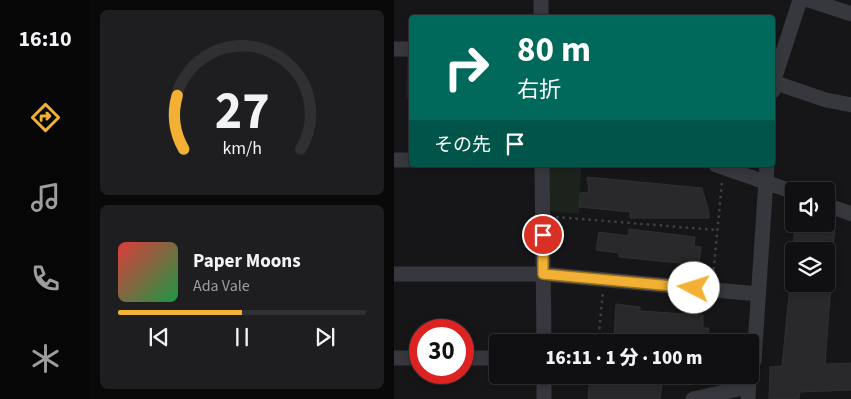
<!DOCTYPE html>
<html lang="ja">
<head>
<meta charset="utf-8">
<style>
	body { margin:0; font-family:"Source Sans 3","Noto Sans JP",sans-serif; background:#1e1e20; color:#f1f3f6; height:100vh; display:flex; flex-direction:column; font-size:19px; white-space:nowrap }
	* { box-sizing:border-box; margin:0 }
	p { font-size:16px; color:#9c9d9f }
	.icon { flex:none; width:28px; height:28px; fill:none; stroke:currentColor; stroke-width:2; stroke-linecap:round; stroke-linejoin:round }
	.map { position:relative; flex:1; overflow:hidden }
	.panel { display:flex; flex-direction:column; gap:10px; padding:10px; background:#09090a; width:304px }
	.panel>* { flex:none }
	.top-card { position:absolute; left:15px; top:15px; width:366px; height:152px; border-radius:5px; box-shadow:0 2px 8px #0003,0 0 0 1px #303032; background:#00695c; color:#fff; overflow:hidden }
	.tools { position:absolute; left:391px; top:182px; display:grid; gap:10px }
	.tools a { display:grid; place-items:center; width:50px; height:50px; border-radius:5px; background:#101012; box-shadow:0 2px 8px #0003,0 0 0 1px #303032; font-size:25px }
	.speed { position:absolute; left:15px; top:319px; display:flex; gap:10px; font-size:25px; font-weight:700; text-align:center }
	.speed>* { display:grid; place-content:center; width:65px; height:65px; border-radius:50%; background:#101012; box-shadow:0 2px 8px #0003,0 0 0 1px #303032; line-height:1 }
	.speed .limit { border:8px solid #d22; background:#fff; color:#111 }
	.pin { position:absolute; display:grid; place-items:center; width:42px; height:42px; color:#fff; margin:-21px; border:2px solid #fff; border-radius:50%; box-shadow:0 1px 5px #0007 }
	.me { position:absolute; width:55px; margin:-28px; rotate:275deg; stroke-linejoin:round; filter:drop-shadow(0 0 4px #0008) }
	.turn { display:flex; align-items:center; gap:18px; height:105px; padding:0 25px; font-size:22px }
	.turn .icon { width:65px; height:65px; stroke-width:2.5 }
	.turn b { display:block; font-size:35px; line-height:42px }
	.then { display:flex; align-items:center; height:48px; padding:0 25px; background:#0003; gap:10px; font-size:19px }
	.panel .widget { flex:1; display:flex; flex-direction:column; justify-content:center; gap:8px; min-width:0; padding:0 18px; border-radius:8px; background:#1e1e20 }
	.panel .dial { align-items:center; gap:0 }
	.dial svg { height:130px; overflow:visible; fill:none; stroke:#303032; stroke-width:7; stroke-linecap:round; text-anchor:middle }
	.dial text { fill:#f1f3f6; stroke:none }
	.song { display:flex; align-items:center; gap:15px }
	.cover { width:60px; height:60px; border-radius:8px; background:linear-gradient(135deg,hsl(0 70% 55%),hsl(140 70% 35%)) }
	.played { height:5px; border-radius:2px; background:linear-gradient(90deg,#f2b134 50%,#303032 50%) }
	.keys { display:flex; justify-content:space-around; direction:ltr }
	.trip { position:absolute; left:95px; top:334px; width:270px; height:50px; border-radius:5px; background:#101012; box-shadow:0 2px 8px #0003,0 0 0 1px #303032; font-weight:800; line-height:50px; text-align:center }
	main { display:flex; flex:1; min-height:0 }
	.dock { display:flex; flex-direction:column; width:90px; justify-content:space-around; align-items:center; background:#060607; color:#9c9d9f }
	.dock .icon { width:35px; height:35px }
	.dock .current { color:#f2b134 }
	.dock b { font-size:22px; color:#f1f3f6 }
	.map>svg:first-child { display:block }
	.green { fill:#1c231d }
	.building { fill:#29292c; stroke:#303034 }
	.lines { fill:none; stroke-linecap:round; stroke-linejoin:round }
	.path { stroke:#3d3f44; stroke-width:2.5; stroke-dasharray:2.5 4; stroke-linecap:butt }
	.minor { stroke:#37383d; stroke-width:15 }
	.route-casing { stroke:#9d7322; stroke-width:12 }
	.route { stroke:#f2b134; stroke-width:9 }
</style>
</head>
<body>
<main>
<nav class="dock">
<b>16:10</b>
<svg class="icon current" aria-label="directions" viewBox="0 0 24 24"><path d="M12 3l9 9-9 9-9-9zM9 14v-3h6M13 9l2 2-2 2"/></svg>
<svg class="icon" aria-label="music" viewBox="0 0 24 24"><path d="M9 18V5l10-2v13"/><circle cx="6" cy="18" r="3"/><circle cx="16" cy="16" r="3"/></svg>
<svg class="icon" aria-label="phone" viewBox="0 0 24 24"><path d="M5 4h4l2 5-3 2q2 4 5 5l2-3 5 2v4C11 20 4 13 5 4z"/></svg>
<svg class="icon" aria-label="climate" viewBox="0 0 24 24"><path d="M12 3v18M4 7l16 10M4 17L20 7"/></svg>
</nav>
<section class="panel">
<div class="widget dial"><svg viewBox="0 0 100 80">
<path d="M14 69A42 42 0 1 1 86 69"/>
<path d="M14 69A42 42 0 0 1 10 36" stroke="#f2b134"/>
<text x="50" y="56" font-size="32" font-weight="700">27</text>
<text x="50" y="72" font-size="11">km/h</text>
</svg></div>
<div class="widget">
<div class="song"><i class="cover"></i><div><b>Paper Moons</b><p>Ada Vale</p></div></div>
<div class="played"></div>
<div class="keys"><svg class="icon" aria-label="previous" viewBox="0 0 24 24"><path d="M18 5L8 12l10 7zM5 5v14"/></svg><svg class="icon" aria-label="pause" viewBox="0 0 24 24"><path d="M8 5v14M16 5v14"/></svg><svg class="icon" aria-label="next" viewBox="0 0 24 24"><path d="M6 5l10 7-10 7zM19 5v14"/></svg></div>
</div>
</section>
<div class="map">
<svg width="458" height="399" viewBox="0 0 458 399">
	<rect width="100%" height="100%" fill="#161618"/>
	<!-- green -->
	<path class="green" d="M13 56H17V99H12Z
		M154 167 187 168 185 214 154 211Z"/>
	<!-- building -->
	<path class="building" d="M193 177 308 188 315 212V218H236V212L185 207 186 193 195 192Z
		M401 224 441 226 439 251H399Z
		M235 229 301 237 300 246 307 247 305 265 225 257V253L202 250 205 232 234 236Z
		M396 284H437L431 364 458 363V390L406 392 405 399H375L376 367 388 366Z
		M222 304 246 307V311L309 315V328H315L313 342 257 340 256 342H241V338L220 337Z
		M196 375H269L266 399H194Z"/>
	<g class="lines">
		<!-- path -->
		<path class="path" d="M162 217 323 230
			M319 276 328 182
			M204 342 209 292"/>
		<!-- minor -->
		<path class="minor" d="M147 0V18
			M415 0 458 14
			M0 49H18
			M379 82 432 100 458 105
			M379 91V83L406 0
			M0 160H18
			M148 165 150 342
			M322 165 400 192
			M432 205 458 214
			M0 274H149L364 294
			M0 358H26
			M69 358H104
			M356 368 360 361 373 165
			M150 375V399
			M323 375 355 378 354 399
			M299 399 353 387"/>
	</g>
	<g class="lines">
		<defs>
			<path id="route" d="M149 235V274L300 288"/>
		</defs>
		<!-- route casing -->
		<use href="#route" class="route-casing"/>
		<!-- route -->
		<use href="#route" class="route"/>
	</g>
</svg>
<div class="tools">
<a><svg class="icon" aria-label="sound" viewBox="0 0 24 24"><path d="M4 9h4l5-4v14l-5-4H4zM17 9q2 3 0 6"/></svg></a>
<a><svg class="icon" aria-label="layers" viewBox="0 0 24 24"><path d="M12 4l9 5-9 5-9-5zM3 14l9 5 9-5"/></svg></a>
</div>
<div class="speed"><div class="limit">30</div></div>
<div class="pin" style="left:149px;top:235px;background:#d93025"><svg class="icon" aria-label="arrive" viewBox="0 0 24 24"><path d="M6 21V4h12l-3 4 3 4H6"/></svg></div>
<svg class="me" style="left:300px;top:288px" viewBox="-20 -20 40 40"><circle r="19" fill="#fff"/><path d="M0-13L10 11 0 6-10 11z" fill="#f2b134"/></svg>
<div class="trip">16:11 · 1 分 · 100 m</div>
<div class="top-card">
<div class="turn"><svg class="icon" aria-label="right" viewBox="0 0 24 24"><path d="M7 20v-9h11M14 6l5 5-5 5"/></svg><div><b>80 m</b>右折</div></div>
<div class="then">その先<svg class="icon" aria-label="arrive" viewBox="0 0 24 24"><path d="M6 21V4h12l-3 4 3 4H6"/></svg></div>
</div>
</div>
</main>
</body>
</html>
